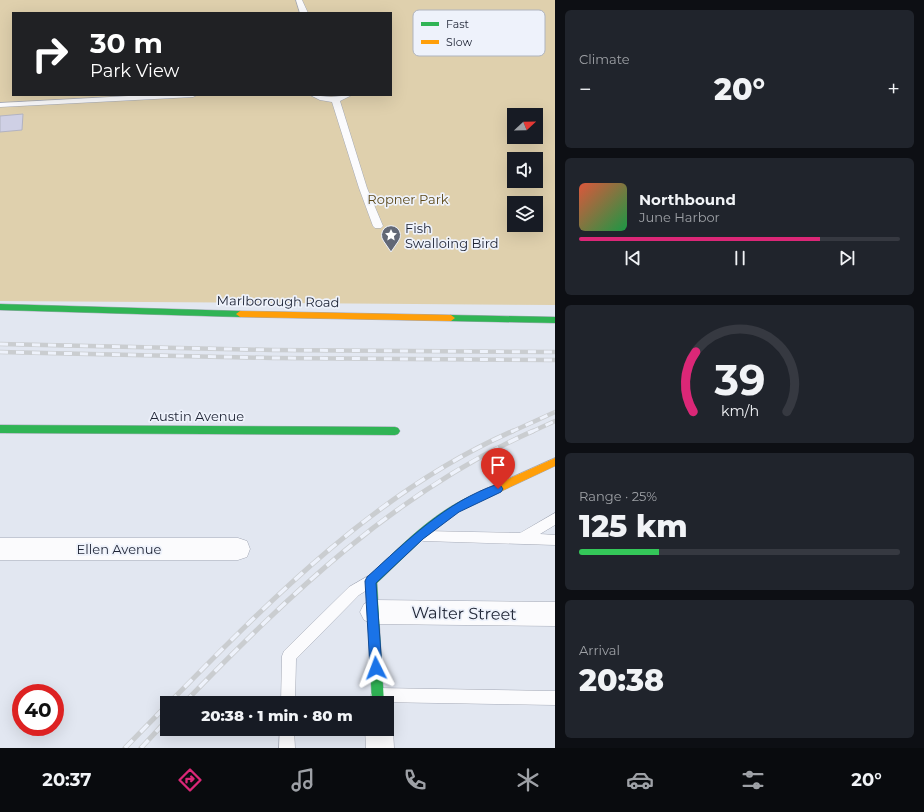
<!DOCTYPE html>
<html lang="en">
<head>
<meta charset="utf-8">
<style>
	body { margin:0; font-family:Montserrat,sans-serif; background:#20242c; color:#f1f3f6; height:100vh; display:flex; flex-direction:column; font-size:15px; white-space:nowrap }
	* { box-sizing:border-box; margin:0 }
	p { font-size:13px; color:#9ea1a6 }
	.icon { flex:none; width:22px; height:22px; fill:none; stroke:currentColor; stroke-width:2; stroke-linecap:round; stroke-linejoin:round }
	.map { position:relative; flex:1; overflow:hidden }
	.details { display:flex; flex-direction:column; gap:10px; padding:10px; background:#0d0f14; width:369px }
	.details>* { flex:none }
	.banner { position:absolute; left:12px; top:12px; width:380px; height:84px; border-radius:0px; box-shadow:0 4px 16px #0002; background:#202124; color:#fff; overflow:hidden }
	.needle { width:26px; rotate:68deg }
	.buttons { position:absolute; left:507px; top:108px; display:grid; gap:8px }
	.buttons a { display:grid; place-items:center; width:36px; height:36px; border-radius:0px; background:#171b24; box-shadow:0 4px 16px #0002; font-size:20px }
	.speed { position:absolute; left:12px; top:684px; display:flex; gap:8px; font-size:20px; font-weight:700; text-align:center }
	.speed>* { display:grid; place-content:center; width:52px; height:52px; border-radius:50%; background:#171b24; box-shadow:0 4px 16px #0002; line-height:1 }
	.speed .limit { border:6px solid #d22; background:#fff; color:#111 }
	.pin { position:absolute; display:grid; place-items:center; width:34px; height:34px; color:#fff; margin:-41px -17px; border-radius:50% 50% 50% 0; rotate:-45deg; box-shadow:0 0 4px #0007 }
	.pin .icon { rotate:45deg }
	.me { position:absolute; width:44px; margin:-22px; rotate:357deg; stroke-linejoin:round; filter:drop-shadow(0 0 3px #0008) }
	.turn { display:flex; align-items:center; gap:14px; height:84px; padding:0 12px; font-size:18px }
	.turn .icon { width:52px; height:52px; stroke-width:2.5 }
	.turn b { display:block; font-size:28px; line-height:34px }
	.big { font-size:30px; font-weight:800; line-height:1.1 }
	.details .tile { flex:1; display:flex; flex-direction:column; justify-content:center; gap:6px; min-width:0; padding:0 14px; border-radius:6px; background:#20242c }
	.details .dial { align-items:center; gap:0 }
	.dial svg { height:104px; overflow:visible; fill:none; stroke:#363941; stroke-width:7; stroke-linecap:round; text-anchor:middle }
	.dial text { fill:#f1f3f6; stroke:none }
	.song { display:flex; align-items:center; gap:12px }
	.cover { width:48px; height:48px; border-radius:6px; background:linear-gradient(135deg,hsl(10 70% 55%),hsl(140 70% 35%)) }
	.played { height:4px; border-radius:2px; background:linear-gradient(90deg,#db2777 75%,#363941 75%) }
	.keys { display:flex; justify-content:space-around; direction:ltr }
	.heat { display:flex; justify-content:space-between; align-items:center; font-size:22px; direction:ltr }
	.charge { height:6px; border-radius:3px; background:linear-gradient(90deg,#34c759 25%,#363941 0) }
	.trip { position:absolute; left:160px; top:696px; width:234px; height:40px; border-radius:0px; background:#171b24; box-shadow:0 4px 16px #0002; font-weight:800; line-height:40px; text-align:center }
	.tab-bar { display:flex; height:64px; justify-content:space-around; align-items:center; background:#090b0e; color:#9ea1a6 }
	.tab-bar .icon { width:28px; height:28px }
	.tab-bar .selected { color:#db2777 }
	.tab-bar b { font-size:18px; color:#f1f3f6 }
	main { display:flex; flex:1; min-height:0 }
	.map>svg:first-child { display:block }
	.green { fill:#dfd0ad; fill-rule:evenodd }
	.building { fill:#cfd0e5; stroke:#b2b3c1 }
	.lines { fill:none; stroke-linecap:round; stroke-linejoin:round }
	.lane-casing { stroke:#a4a9b6; stroke-width:1 }
	.street-casing { stroke:#a4a9b6; stroke-width:1 }
	.fast-casing { stroke:#a4a9b6; stroke-width:1 }
	.slow-casing { stroke:#a4a9b6; stroke-width:1 }
	.lane { fill:#fbfbfd; fill-rule:evenodd }
	.street { fill:#fbfbfd; fill-rule:evenodd }
	.fast { fill:#30b455; fill-rule:evenodd }
	.slow { fill:#ff9f0a; fill-rule:evenodd }
	.rail-far1-casing { stroke:#cacdd0; stroke-width:4.5 }
	.rail-casing { stroke:#cacdd0; stroke-width:5 }
	.rail-far1 { stroke:#eef2fb; stroke-width:3; stroke-dasharray:8; stroke-linecap:butt }
	.rail { stroke:#eef2fb; stroke-width:3.5; stroke-dasharray:11; stroke-linecap:butt }
	.route { fill:#1a73e8; stroke:#114b97 }
	.labels { text-anchor:middle; stroke-width:3.5; stroke-linejoin:round; paint-order:stroke }
	.park-label { font-size:13px; fill:#5d4919; stroke:#eef2fb }
	.poi-label { font-size:13px; fill:#1d2334; stroke:#eef2fb; text-anchor:start }
	.street-label { font-size:13px; fill:#1d2334; stroke:#eef2fb }
	.near-street-label { font-size:16px; fill:#1d2334; stroke:#eef2fb }
	.key { fill:#eef2fb; stroke:#afb4bf; stroke-width:1 }
	.key-label { font-size:11px; fill:#1d2334 }
</style>
</head>
<body>
<main>
<div class="map">
<svg width="555" height="748" viewBox="0 0 555 748">
	<rect width="100%" height="100%" fill="#e2e7f1"/>
	<!-- green -->
	<path class="green" d="M0 0H555V305L0 301ZM13 13H391V95H13ZM514 115H536V137H514ZM514 159H536V181H514ZM514 203H536V225H514Z"/>
	<!-- building -->
	<path class="building" d="M23 114 22 130 0 132V116Z"/>
	<g class="lines">
		<defs>
			<path id="lane" d="M296 0H302L308 13H300Z
				M147 95H197L193 97 0 107V103Z
				M310 95 331 97 352 95 340 101 367 188 383 226 381 228H375L373 226 359 188 332 102 320 100Z
				M555 513V525L540 534 555 535V545L424 541 419 540 418 536 419 532 424 531 520 533Z
				M370 575 375 577 377 581 375 585 359 595 296 659 295 703H281L282 656 284 651 349 587Z
				M378 688 555 691V705L378 702 373 700 371 695 373 690Z
				M280 729H294L295 748H279Z"/>
			<path id="street" d="M0 538H238L247 541 250 549 247 557 238 560H0Z
				M373 600 555 602V626L373 624 364 620 360 612 364 604Z
				M387 718 393 729 394 748H366L365 729H387Z"/>
			<path id="fast" d="M0 304 240 311 244 314 240 317 0 310Z
				M451 315 555 317V323L451 321 447 318Z
				M0 425 395 427 398 428 400 431 398 434 395 435 0 433Z
				M483 491 487 492 488 495 487 498 459 511 423 539 377 583 384 703H372L366 581 367 578C402 545 437 507 483 491Z"/>
			<path id="slow" d="M240 311 451 315 455 318 451 321 240 317 236 314Z
				M555 458V466L487 498 483 499 479 498 478 495 479 492Z"/>
		</defs>
		<!-- lane casing -->
		<use href="#lane" class="lane-casing"/>
		<!-- street casing -->
		<use href="#street" class="street-casing"/>
		<!-- fast casing -->
		<use href="#fast" class="fast-casing"/>
		<!-- slow casing -->
		<use href="#slow" class="slow-casing"/>
		<!-- lane -->
		<use href="#lane" class="lane"/>
		<!-- street -->
		<use href="#street" class="street"/>
		<!-- fast -->
		<use href="#fast" class="fast"/>
		<!-- slow -->
		<use href="#slow" class="slow"/>
		<defs>
			<path id="rail-far1" d="M0 344 272 350 555 352
				M0 352 272 358 555 360
				M511 432 555 412
				M531 432 555 421"/>
			<path id="rail" d="M169 703C271 599 378 490 513 431
				M184 703C288 596 395 492 533 431
				M125 748 167 705
				M141 748 167 720"/>
		</defs>
		<!-- rail-far1 casing -->
		<use href="#rail-far1" class="rail-far1-casing"/>
		<!-- rail casing -->
		<use href="#rail" class="rail-casing"/>
		<!-- rail-far1 -->
		<use href="#rail-far1" class="rail-far1"/>
		<!-- rail -->
		<use href="#rail" class="rail"/>
	</g>
	<!-- route -->
	<path class="route" d="M498 484 501 486 503 489 501 492 459 512 423 539 376 583 382 668 380 671 376 673 372 671 370 668 365 581 367 577C407 541 445 502 498 484Z"/>
	<!-- icons -->
	<defs>
		<symbol id="sight-pin" viewBox="-11 -11 22 30"><path d="M0 17L-7.5 6A9.5 9.5 0 1 1 7.5 6Z" fill="#626876" stroke="#eef2fb"/><path d="M0-6L1.8-2.2L6-1.7L2.9 1.2L3.7 5.4L0 3.3L-3.7 5.4L-2.9 1.2L-6-1.7L-1.8-2.2Z" fill="#fff"/></symbol>
	</defs>
	<g fill-rule="evenodd">
		<use href="#sight-pin" x="380" y="224" width="22" height="30"/>
	</g>
	<g class="labels">
		<!-- park labels -->
		<g class="park-label">
			<text x="408" y="204">Ropner Park</text>
		</g>
		<!-- poi labels -->
		<g class="poi-label">
			<text x="405" y="233">Fish<tspan x="405" dy="15">Swalloing Bird</tspan></text>
		</g>
		<!-- street labels -->
		<g class="street-label">
			<text transform="translate(278 301) rotate(1)" y="5">Marlborough Road</text>
			<text x="197" y="421">Austin Avenue</text>
			<text x="119" y="554">Ellen Avenue</text>
		</g>
		<!-- near-street labels -->
		<g class="near-street-label">
			<text transform="translate(464 613) rotate(1)" y="6">Walter Street</text>
		</g>
	</g>
	<!-- legend -->
	<rect x="413" y="10" width="132" height="46" rx="6" class="key"/>
	<rect x="421" y="22" width="18" height="4" fill="#30b455"/>
	<rect x="421" y="40" width="18" height="4" fill="#ff9f0a"/>
	<g class="key-label">
		<text x="446" y="28">Fast</text>
		<text x="446" y="46">Slow</text>
	</g>
</svg>
<div class="buttons">
<a><svg class="needle" viewBox="-14 -14 28 28"><path d="M0-13l5 13h-10z" fill="#e53935"/><path d="M0 13l5-13h-10z" fill="#9ea1a6"/></svg></a>
<a><svg class="icon" aria-label="sound" viewBox="0 0 24 24"><path d="M4 9h4l5-4v14l-5-4H4zM17 9q2 3 0 6"/></svg></a>
<a><svg class="icon" aria-label="layers" viewBox="0 0 24 24"><path d="M12 4l9 5-9 5-9-5zM3 14l9 5 9-5"/></svg></a>
</div>
<div class="speed"><div class="limit">40</div></div>
<div class="pin" style="left:498px;top:489px;background:#d93025"><svg class="icon" aria-label="arrive" viewBox="0 0 24 24"><path d="M6 21V4h12l-3 4 3 4H6"/></svg></div>
<svg class="me" style="left:376px;top:668px" viewBox="-20 -20 40 40"><path d="M0-17L14 15 0 8-14 15z" fill="#1a73e8" stroke="#fff" stroke-width="4"/></svg>
<div class="trip">20:38 · 1 min · 80 m</div>
<div class="banner">
<div class="turn"><svg class="icon" aria-label="right" viewBox="0 0 24 24"><path d="M7 20v-9h11M14 6l5 5-5 5"/></svg><div><b>30 m</b>Park View</div></div>
</div>
</div>
<section class="details">
<div class="tile"><p>Climate</p>
<div class="heat"><a>−</a><b class="big">20°</b><a>+</a></div>
</div>
<div class="tile">
<div class="song"><i class="cover"></i><div><b>Northbound</b><p>June Harbor</p></div></div>
<div class="played"></div>
<div class="keys"><svg class="icon" aria-label="previous" viewBox="0 0 24 24"><path d="M18 5L8 12l10 7zM5 5v14"/></svg><svg class="icon" aria-label="pause" viewBox="0 0 24 24"><path d="M8 5v14M16 5v14"/></svg><svg class="icon" aria-label="next" viewBox="0 0 24 24"><path d="M6 5l10 7-10 7zM19 5v14"/></svg></div>
</div>
<div class="tile dial"><svg viewBox="0 0 100 80">
<path d="M14 69A42 42 0 1 1 86 69"/>
<path d="M14 69A42 42 0 0 1 16 23" stroke="#db2777"/>
<text x="50" y="56" font-size="32" font-weight="700">39</text>
<text x="50" y="72" font-size="11">km/h</text>
</svg></div>
<div class="tile"><p>Range · 25%</p><b class="big">125 km</b><div class="charge"></div></div>
<div class="tile"><p>Arrival</p><b class="big">20:38</b></div>
</section>
</main>
<nav class="tab-bar">
<b>20:37</b>
<svg class="icon selected" aria-label="directions" viewBox="0 0 24 24"><path d="M12 3l9 9-9 9-9-9zM9 14v-3h6M13 9l2 2-2 2"/></svg>
<svg class="icon" aria-label="music" viewBox="0 0 24 24"><path d="M9 18V5l10-2v13"/><circle cx="6" cy="18" r="3"/><circle cx="16" cy="16" r="3"/></svg>
<svg class="icon" aria-label="phone" viewBox="0 0 24 24"><path d="M5 4h4l2 5-3 2q2 4 5 5l2-3 5 2v4C11 20 4 13 5 4z"/></svg>
<svg class="icon" aria-label="climate" viewBox="0 0 24 24"><path d="M12 3v18M4 7l16 10M4 17L20 7"/></svg>
<svg class="icon" aria-label="car" viewBox="0 0 24 24"><path d="M5 17H2v-5l4-1 3-4h7l3 4 3 1v5h-3M9 17h6M6 11h13"/><circle cx="7" cy="17" r="2"/><circle cx="17" cy="17" r="2"/></svg>
<svg class="icon" aria-label="filters" viewBox="0 0 24 24"><path d="M4 7h16M4 17h16"/><circle cx="9" cy="7" r="2"/><circle cx="15" cy="17" r="2"/></svg>
<b>20°</b>
</nav>
</body>
</html>
